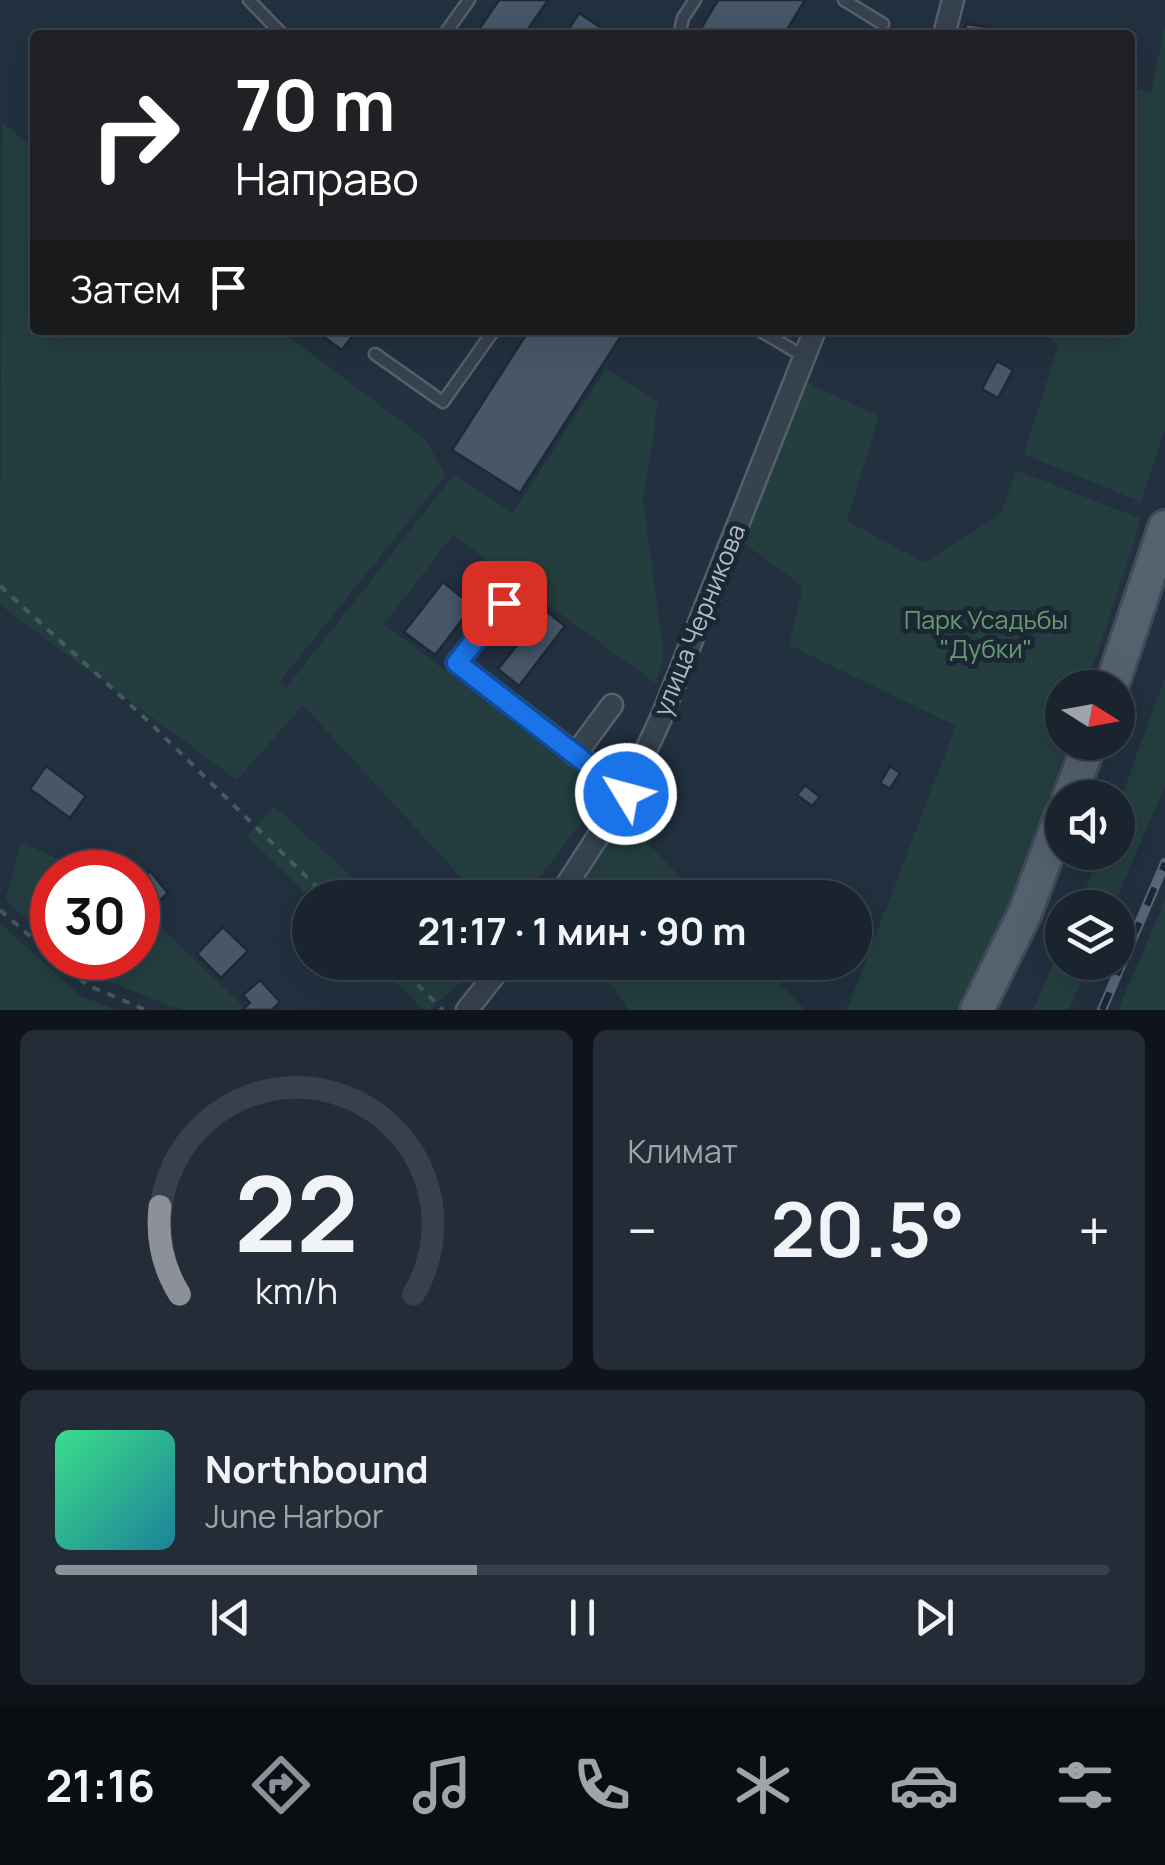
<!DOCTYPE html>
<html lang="ru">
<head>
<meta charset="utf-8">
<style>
	body { margin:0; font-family:Manrope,sans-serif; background:#232c37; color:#f1f3f6; height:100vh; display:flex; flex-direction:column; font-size:38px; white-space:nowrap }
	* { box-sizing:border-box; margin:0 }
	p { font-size:32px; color:#9fa4aa }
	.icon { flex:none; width:55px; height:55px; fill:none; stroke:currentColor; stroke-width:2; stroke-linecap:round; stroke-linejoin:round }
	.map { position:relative; height:1010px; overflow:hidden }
	.sheet { display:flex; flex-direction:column; gap:20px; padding:20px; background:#0e141a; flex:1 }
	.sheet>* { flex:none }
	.guide { position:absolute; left:30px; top:30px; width:1105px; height:305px; border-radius:10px; box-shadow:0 10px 40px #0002,0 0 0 2px #38414b; background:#202124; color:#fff; overflow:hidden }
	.needle { width:65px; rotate:101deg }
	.buttons { position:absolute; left:1045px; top:670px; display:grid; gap:20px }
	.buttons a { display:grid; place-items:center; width:90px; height:90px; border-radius:50%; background:#1a242f; box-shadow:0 10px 40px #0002,0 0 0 2px #38414b; font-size:50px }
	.speed { position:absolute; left:30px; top:850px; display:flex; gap:20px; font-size:50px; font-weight:700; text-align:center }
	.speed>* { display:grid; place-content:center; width:130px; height:130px; border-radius:50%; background:#1a242f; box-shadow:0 10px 40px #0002,0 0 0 2px #38414b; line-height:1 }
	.speed .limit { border:15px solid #d22; background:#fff; color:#111 }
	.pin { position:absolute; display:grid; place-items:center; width:85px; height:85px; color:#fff; margin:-42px; border-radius:20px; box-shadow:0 5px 15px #0006 }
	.me { position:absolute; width:110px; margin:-55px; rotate:307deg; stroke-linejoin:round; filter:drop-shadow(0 0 8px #0008) }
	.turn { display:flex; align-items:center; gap:35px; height:210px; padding:0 40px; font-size:45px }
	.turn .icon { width:130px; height:130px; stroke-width:2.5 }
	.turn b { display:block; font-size:70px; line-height:85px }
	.then { display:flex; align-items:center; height:95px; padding:0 40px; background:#0003; gap:20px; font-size:38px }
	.big { font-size:75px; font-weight:700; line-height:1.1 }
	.sheet .tile { flex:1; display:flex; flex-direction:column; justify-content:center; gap:15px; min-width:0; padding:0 35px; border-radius:15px; background:#232c37 }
	.sheet .dial { align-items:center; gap:0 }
	.dial svg { height:260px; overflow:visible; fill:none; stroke:#38414b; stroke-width:7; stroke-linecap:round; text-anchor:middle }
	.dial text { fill:#f1f3f6; stroke:none }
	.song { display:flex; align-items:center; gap:30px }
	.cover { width:120px; height:120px; border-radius:15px; background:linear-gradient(135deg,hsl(150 70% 55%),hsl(190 70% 35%)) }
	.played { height:10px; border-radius:5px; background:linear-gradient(90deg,#8c9099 40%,#38414b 40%) }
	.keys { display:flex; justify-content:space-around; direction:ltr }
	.heat { display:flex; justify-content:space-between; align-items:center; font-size:55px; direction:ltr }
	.sheet .tiles { flex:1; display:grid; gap:20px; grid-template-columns:1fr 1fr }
	.tile:last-child { grid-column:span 2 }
	.trip { position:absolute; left:292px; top:880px; width:580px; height:100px; border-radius:50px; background:#1a242f; box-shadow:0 10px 40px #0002,0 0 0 2px #38414b; font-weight:700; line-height:100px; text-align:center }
	.tabs { display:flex; height:160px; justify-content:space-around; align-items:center; background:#0a0e13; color:#9fa4aa }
	.tabs .icon { width:70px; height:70px }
	.tabs .current { color:#8c9099 }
	.tabs b { font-size:45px; color:#f1f3f6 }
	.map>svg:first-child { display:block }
	.green { fill:#243e40 }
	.building { fill:#475768; stroke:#1d2935; stroke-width:2.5 }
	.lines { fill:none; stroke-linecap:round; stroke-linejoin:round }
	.lane-casing { stroke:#54606c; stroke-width:15 }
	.street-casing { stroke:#54606c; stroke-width:25 }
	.primary-casing { stroke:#3f4b57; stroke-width:38 }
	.path { stroke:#425b5d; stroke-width:4; stroke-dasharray:8 8; stroke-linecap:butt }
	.lane { stroke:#36424e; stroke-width:10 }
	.street { stroke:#36424e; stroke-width:20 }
	.primary { stroke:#54616f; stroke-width:32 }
	.rail-casing { stroke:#586676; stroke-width:10 }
	.rail { stroke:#1b2733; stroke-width:6; stroke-dasharray:19; stroke-linecap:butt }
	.route-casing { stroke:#114b97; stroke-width:25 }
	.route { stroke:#1a73e8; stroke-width:18 }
	.labels { text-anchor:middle; stroke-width:10; stroke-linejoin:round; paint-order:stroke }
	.street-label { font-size:25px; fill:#b2bdca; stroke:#1b2733 }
	.park-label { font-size:25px; fill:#679c70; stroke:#1b2733 }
</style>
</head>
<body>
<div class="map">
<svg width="1165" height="1010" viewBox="0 0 1165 1010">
	<rect width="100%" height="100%" fill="#22303f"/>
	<!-- green -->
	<path class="green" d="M1165 25V431L1141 502 1024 454 1058 346 1041 330H1130V87L1151 92Z
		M2 123 35 148V330H280L424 438 446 475 280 681 288 691 287 687 454 475 513 513 606 368 658 403 643 499 664 659 655 683 453 535 384 624 604 792 525 897H479L303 705 237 780 0 605Z
		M801 380 879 416 847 521 925 563 1001 514 1016 470 1141 519 1086 687 1062 688V742L1068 743 1029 861 961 1010H847L956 726 789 645 803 587 741 541Z
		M1165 677V786L1113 907H1078L1100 853 1118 852V806Z
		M274 806 374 897 310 898 247 836Z
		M625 819 699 897 554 898 600 830Z
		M21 842 86 872H52V942L5 900Z
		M1165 900V1010H1118Z
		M138 906 247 1010H182L89 974 70 958H138Z
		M0 923 81 996 116 1010H0Z
		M1062 943V962L1089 963 1069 1010H1033Z
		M375 963H445L464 980 429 1010H424Z
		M595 963H760L805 1010H629Z"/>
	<!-- building -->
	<path class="building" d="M499 0H548L524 35H475Z
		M718 0H805L784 35H697Z
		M579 13 612 35H565Z
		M966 24 988 27 987 35H965Z
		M314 330H357L342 350Z
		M529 330H625L520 493 452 450Z
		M997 361 1013 370 998 398 982 389Z
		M443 582 473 606 435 655 404 632Z
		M545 610 565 626 519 686 498 669Z
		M46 766 86 796 70 818 30 789Z
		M890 766 900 773 890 789 880 783Z
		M805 785 820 797 812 806 797 795Z
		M150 871 168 893 153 906 138 887V882Z
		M223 927 248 951 221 978 197 954Z
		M260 980 280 1002 272 1010H242L250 1003 243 995Z"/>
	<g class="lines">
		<defs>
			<path id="lane" d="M249 0 283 35
				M844 0 883 24
				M444 35 469 0
				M679 35 683 18 695 0
				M759 330 803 356
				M375 354 443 402 494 330"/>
			<path id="street" d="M944 35 953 0
				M504 603 457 663 626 793
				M575 755 612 705
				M558 898 626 793 662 716 815 330
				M467 1010 505 962"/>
			<path id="primary" d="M1111 688 1165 527
				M1069 798 1090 742
				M977 1010 1025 913 1062 814"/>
		</defs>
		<!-- lane casing -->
		<use href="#lane" class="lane-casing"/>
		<!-- street casing -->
		<use href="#street" class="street-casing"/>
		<!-- primary casing -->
		<use href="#primary" class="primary-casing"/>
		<!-- path -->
		<path class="path" d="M0 586 147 720 328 898
			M0 910 52 955
			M55 958 87 985 146 1010
			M395 962 443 1010"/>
		<!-- lane -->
		<use href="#lane" class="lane"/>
		<!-- street -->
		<use href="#street" class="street"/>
		<!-- primary -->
		<use href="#primary" class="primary"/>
		<defs>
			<path id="rail" d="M1102 1010 1165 863"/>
		</defs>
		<!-- rail casing -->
		<use href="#rail" class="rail-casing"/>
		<!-- rail -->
		<use href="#rail" class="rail"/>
	</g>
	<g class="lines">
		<defs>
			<path id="route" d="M504 603 457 663 626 794"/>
		</defs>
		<!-- route casing -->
		<use href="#route" class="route-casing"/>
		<!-- route -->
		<use href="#route" class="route"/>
	</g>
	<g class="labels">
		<!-- street labels -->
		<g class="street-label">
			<text transform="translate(699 620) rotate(-68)" y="9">улица Черникова</text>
		</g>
		<!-- park labels -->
		<g class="park-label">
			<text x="986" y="629">Парк Усадьбы<tspan x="986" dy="29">"Дубки"</tspan></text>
		</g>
	</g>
</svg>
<div class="buttons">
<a><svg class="needle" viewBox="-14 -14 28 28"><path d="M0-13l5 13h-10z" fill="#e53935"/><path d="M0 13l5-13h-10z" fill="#9fa4aa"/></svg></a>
<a><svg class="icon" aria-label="sound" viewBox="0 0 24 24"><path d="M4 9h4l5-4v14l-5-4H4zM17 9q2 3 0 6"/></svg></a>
<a><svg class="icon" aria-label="layers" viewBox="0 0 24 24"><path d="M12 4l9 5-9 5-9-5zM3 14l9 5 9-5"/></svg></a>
</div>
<div class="speed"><div class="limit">30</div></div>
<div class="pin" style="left:504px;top:603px;background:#d93025"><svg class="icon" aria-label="arrive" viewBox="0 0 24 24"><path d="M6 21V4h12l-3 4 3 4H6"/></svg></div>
<svg class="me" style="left:626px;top:794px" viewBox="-20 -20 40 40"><circle r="17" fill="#1a73e8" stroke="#fff" stroke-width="3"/><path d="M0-11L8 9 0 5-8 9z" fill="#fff"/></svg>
<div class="trip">21:17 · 1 мин · 90 m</div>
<div class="guide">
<div class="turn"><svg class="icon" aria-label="right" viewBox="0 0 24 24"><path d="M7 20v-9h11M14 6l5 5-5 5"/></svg><div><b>70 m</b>Направо</div></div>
<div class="then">Затем<svg class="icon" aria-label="arrive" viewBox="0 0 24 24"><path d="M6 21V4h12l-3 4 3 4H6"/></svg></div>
</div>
</div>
<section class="sheet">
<div class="tiles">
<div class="tile dial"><svg viewBox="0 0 100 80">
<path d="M14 69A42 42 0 1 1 86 69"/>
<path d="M14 69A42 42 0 0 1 8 42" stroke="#8c9099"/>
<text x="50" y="56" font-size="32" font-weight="700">22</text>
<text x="50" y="72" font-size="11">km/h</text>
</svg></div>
<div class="tile"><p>Климат</p>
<div class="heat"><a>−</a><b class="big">20.5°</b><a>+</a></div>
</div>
<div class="tile">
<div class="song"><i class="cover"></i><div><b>Northbound</b><p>June Harbor</p></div></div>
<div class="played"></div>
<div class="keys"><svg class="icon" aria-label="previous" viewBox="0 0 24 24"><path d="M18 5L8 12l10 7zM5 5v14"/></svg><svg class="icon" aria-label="pause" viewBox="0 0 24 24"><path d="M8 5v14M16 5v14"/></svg><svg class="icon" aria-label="next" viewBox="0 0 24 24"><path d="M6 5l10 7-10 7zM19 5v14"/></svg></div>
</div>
</div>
</section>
<nav class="tabs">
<b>21:16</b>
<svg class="icon current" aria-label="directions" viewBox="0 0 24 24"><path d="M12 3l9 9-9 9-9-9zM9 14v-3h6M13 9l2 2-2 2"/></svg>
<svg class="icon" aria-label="music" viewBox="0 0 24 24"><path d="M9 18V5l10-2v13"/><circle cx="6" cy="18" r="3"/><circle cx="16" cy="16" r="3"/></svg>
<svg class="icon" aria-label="phone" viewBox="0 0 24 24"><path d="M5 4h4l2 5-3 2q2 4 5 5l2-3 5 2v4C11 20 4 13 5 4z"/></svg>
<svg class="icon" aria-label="climate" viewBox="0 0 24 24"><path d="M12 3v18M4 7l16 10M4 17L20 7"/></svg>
<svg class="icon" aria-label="car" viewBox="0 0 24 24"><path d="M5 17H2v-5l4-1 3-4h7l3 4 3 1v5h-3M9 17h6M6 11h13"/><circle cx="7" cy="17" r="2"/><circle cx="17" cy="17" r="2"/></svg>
<svg class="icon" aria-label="filters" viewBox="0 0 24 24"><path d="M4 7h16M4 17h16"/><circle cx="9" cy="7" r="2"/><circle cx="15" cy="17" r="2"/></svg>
</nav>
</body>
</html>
